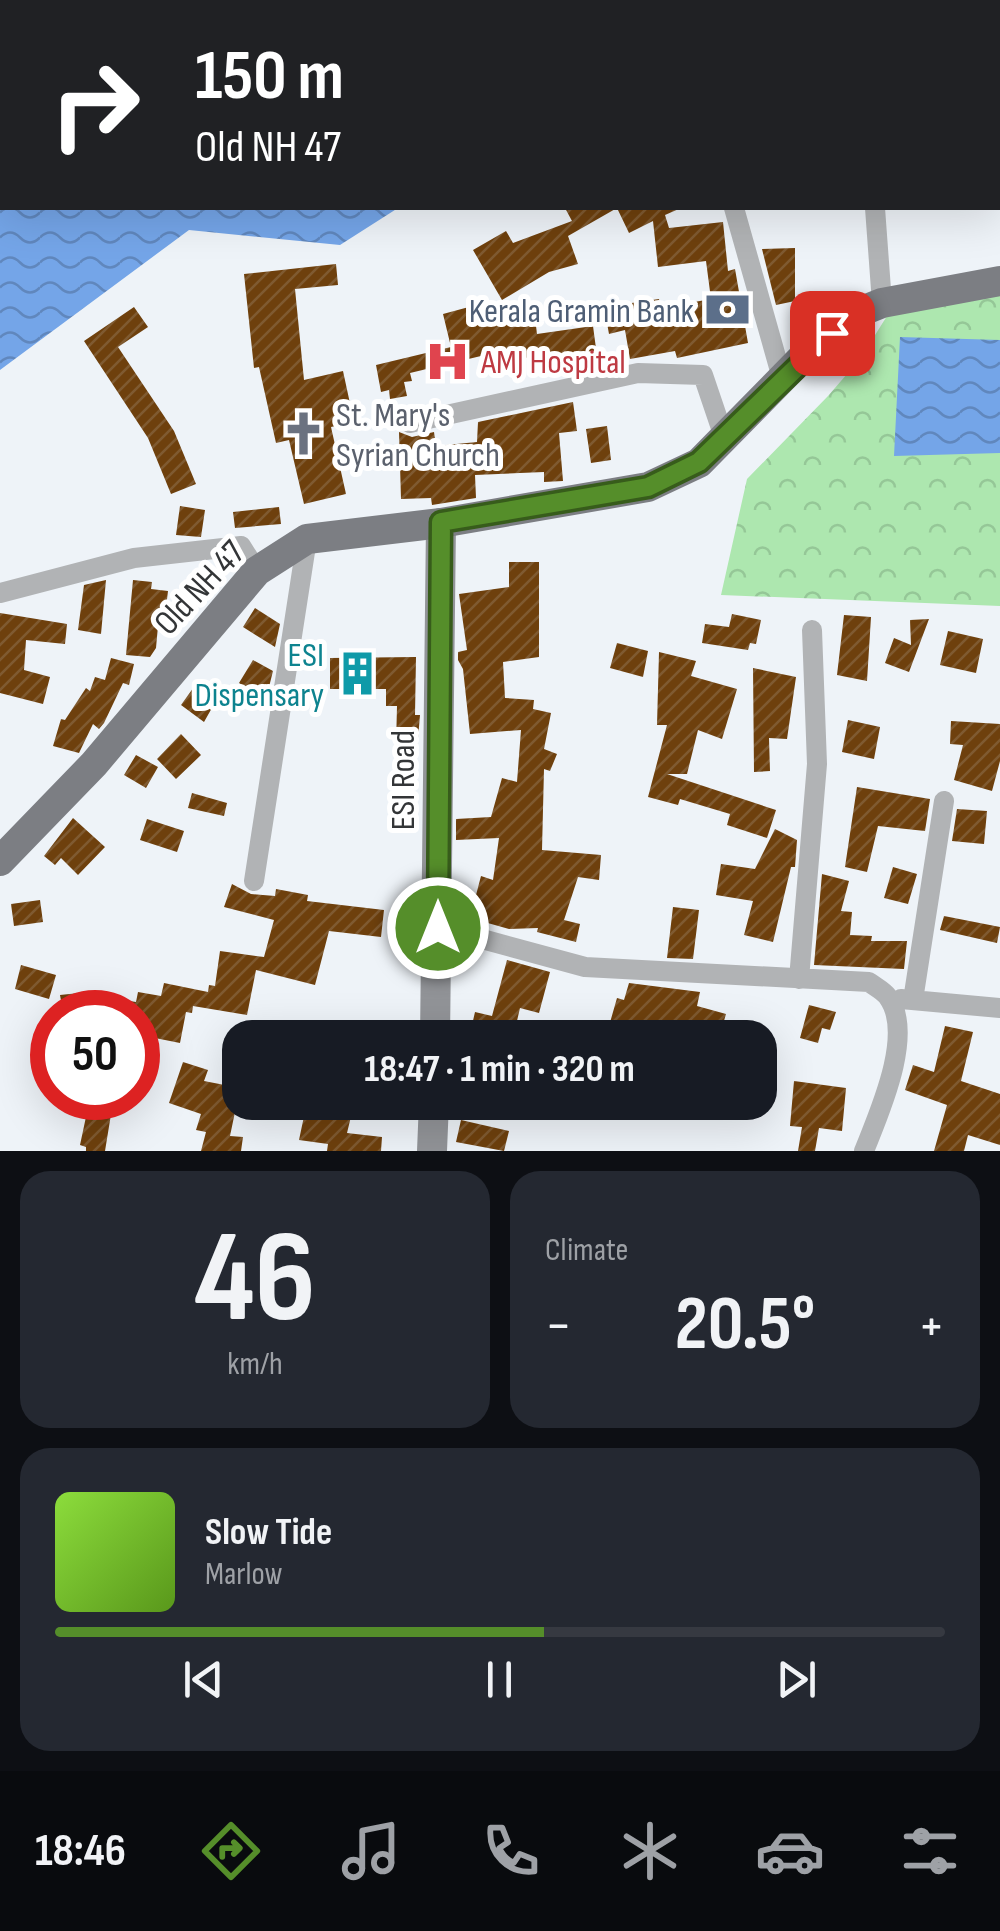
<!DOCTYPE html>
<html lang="en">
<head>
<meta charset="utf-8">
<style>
	body { margin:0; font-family:"Sofia Sans Condensed",sans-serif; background:#242831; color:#f1f3f6; height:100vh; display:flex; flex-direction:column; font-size:38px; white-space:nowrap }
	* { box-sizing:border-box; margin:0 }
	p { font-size:32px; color:#9ea1a6 }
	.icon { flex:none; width:55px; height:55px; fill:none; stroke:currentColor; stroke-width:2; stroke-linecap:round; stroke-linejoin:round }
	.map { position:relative; height:1151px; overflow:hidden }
	.panel { display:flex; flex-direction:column; gap:20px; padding:20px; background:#0d0f14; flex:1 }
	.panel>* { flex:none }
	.hud { position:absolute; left:0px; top:0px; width:1000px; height:210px; box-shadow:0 10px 40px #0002; background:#202124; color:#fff; overflow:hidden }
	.speed { position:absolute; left:30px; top:990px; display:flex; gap:20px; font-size:50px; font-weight:700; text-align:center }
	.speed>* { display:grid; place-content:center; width:130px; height:130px; border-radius:50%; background:#171b24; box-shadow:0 10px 40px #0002; line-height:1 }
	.speed .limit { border:15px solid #d22; background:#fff; color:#111 }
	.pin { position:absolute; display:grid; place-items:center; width:85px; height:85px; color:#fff; margin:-42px; border-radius:20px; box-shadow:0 5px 15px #0006 }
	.me { position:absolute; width:110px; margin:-55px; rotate:0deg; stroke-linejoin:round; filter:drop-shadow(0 0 8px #0008) }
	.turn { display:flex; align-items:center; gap:35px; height:210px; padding:0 30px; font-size:45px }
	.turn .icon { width:130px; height:130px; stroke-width:2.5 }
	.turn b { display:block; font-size:70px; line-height:85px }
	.big { font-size:75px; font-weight:700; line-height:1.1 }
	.panel .card { flex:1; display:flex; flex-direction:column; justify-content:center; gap:15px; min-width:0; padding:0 35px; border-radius:30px; background:#242831 }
	.panel .dial { align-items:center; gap:0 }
	.dial b { font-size:130px; line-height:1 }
	.song { display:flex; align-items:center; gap:30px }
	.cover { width:120px; height:120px; border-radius:15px; background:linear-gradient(135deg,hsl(90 70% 55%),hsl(90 70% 35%)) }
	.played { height:10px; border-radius:5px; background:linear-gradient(90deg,#558e2a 55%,#363941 55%) }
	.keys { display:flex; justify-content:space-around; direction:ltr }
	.heat { display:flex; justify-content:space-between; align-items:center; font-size:55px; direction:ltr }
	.panel .tiles { flex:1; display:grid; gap:20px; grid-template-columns:1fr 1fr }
	.card:last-child { grid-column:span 2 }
	.trip { position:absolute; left:222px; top:1020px; width:555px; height:100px; border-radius:30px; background:#171b24; box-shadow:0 10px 40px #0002; font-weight:700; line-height:100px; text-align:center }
	.menu { display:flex; height:160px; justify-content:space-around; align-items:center; background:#090b0e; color:#9ea1a6 }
	.menu .icon { width:70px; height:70px }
	.menu .active { color:#558e2a }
	.menu b { font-size:45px; color:#f1f3f6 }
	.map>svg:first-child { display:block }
	.park { fill:url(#park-crowns) }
	.water { fill:url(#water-waves) }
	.building { fill:url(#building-hatch) }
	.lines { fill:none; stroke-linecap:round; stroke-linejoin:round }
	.street { stroke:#b1b3b5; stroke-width:20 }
	.secondary { stroke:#929498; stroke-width:30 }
	.primary { stroke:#7c7e83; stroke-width:30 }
	.route-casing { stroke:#375c1b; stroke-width:25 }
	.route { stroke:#558e2a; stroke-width:18 }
	.labels { text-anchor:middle; stroke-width:10; stroke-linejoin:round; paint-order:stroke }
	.service-label { font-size:35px; fill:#4e5e75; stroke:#fff; text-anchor:end }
	.health-label { font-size:35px; fill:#be3a42; stroke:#fff; text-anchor:start }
	.worship-label { font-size:35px; fill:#5b616d; stroke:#fff; text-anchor:start }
	.street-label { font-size:35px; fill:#333537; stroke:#fff }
	.culture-label { font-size:35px; fill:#0d838f; stroke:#fff; text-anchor:end }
</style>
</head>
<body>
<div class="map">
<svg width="1000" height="1151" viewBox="0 0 1000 1151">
	<defs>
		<pattern id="park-crowns" width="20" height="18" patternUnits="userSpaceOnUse" patternTransform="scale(2.5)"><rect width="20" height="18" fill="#ade7af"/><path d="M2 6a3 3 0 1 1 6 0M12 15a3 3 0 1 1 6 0" fill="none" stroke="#95c797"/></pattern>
		<pattern id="water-waves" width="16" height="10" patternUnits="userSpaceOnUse" patternTransform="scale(2.5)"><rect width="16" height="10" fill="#74a5e8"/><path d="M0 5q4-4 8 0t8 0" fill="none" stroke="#6087bd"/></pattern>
		<pattern id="building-hatch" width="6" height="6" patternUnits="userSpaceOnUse" patternTransform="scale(2.5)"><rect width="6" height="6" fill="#6e400d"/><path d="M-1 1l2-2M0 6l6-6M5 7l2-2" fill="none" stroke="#7f5a31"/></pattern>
	</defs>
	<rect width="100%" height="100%" fill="#eef3f8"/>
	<!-- park -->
	<path class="park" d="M1000 289V606L721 595 747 479 828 396 860 359 892 308Z"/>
	<!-- water -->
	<path class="water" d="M0 0H609L2 2V208H398L340 245 189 230 0 370Z
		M900 337 1000 340V453L894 456Z"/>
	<!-- building -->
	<path class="building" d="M565 208H681L665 215 669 228 723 222 728 271 735 269 748 343 677 358 675 351 630 359 625 330 609 334 604 307 659 299 661 308 711 299 706 261 658 267 653 221 629 233 617 208 568 236 578 264 549 272 502 300 473 250 506 231 513 243 572 221Z
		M795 248V301L776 305 762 249Z
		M336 264 338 285 295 289 304 380 343 371 354 422 331 427 346 494 304 504 289 440 276 443 259 367 254 368 244 274Z
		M491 301 493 305 471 318 534 310 537 334 593 326 597 356 559 360 558 354 508 360 506 350 410 373 412 381 404 382 407 396 390 399 389 390 381 392 376 365 451 347 443 314Z
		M134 307 148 327 118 347 174 431 196 484 171 494 148 438 84 341Z
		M573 402 577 431 559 433 563 481 544 482V472L475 475 476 498 432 505 431 498 401 499 399 432 412 437 434 432 436 446 477 442 478 422Z
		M607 426 611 460 591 463 586 429Z
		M180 506 205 510 201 537 176 535Z
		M279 507 281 524 235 528 233 512Z
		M509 562H539V657L503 662 505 698 534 700 533 709 551 713 544 749 557 754 550 771 544 769 542 850 601 855 599 880 578 877 564 920 580 924 576 942 537 932 538 928 509 929 470 918 481 876 493 880 499 838 456 840V819L491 817 502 778 517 782 521 730 470 734 463 669 458 660V652L467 650 459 594 509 587Z
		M106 580 101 634 78 630 84 585Z
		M133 580 152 582 151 589 168 591 165 616 159 615 156 648 150 657 126 655Z
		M255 608 280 624 275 647 243 627Z
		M0 613 67 624 65 644 26 640 24 670 50 677 43 704 0 693Z
		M732 614 761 620 756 644 750 643 748 650 702 643 705 624 729 627Z
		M844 615 871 617 867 681 837 675Z
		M929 619 909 672 885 663 894 638 911 645 910 620Z
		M948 631 983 639 976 673 940 665Z
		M617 643 648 651 643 677 610 668Z
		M659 652 696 661 691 676 737 689 722 739 698 730 687 774H667L776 810 767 838 727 825 730 814 680 799 678 805 648 797 667 725H657Z
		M416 657 415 715H420L414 786 395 785 397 706H386V689H330V658Z
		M111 658 134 664 129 685 123 683 104 723 99 729 93 724 79 753 53 746 61 719 65 720 86 688 90 691 95 677 105 680Z
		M253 660 273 671 266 699 239 683Z
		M753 668 796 677 787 739 769 738 770 771 754 772Z
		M196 684 217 699 204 722 181 705Z
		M848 720 880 727 874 759 842 752Z
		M951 721 1000 724V761L992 791 954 780 963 745 950 744Z
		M181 734 201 755 176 779 157 759Z
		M136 755 158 767 146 788 124 775Z
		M857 787 930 799 925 831 878 826 867 872 845 867Z
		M192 793 227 803 224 816 188 808Z
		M957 809 987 811 984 844 952 841Z
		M73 818 105 847 78 875 61 858 55 865 44 856Z
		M147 819 184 831 177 852 140 840Z
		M775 829 797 840 795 867H791L773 942 744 935 753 901 716 895 721 864 755 869Z
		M893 867 917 874 908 904 884 898Z
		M822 874 849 881 841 911 852 912 850 935 872 936 871 941H907L904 969 814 965Z
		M232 884 251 894 275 896 276 889 308 895 307 901 384 910 381 937 329 931 315 985 256 970 247 1015 193 1006 192 1013 186 1012 180 1043 140 1035 144 1012H63L60 995 79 993 136 1002 138 992 161 996 164 983 208 992 209 985 215 986 220 951 264 957 274 920 224 907Z
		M40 900 43 922 14 926 11 904Z
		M673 907 699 910 693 959 667 958Z
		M944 916 1000 927 997 943 940 930Z
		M507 960 550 972 539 1013 520 1008 513 1038H469L475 1012 492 1016Z
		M21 965 56 975 49 999 15 989Z
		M629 983 700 992 697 1006 726 1014 719 1038H656L609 1026 617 998 624 1000Z
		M809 1005 836 1012 830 1030 822 1028 818 1043 800 1038Z
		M945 1026 973 1032 961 1081 1000 1094V1145L968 1135 964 1151H934L947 1105 905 1090 913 1065 934 1072Z
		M183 1062 208 1070 204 1081 240 1088 230 1136 243 1137 241 1151H201L206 1132 196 1130 201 1114 169 1103Z
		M794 1081 846 1088 842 1131 819 1128 815 1151H798L802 1127 790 1126Z
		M90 1098 113 1102 105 1151H86V1147L80 1145Z
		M307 1102 354 1104 347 1133 382 1137 381 1151H327L328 1144 299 1140Z
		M461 1120 509 1131 504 1151 456 1142Z"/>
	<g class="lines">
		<!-- street -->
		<path class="street" d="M668 2 670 0
			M883 2V0
			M977 2V0
			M734 208 782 378
			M875 208 882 303
			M410 423 638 373 703 375 724 437
			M0 593 134 558 241 546 257 571
			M254 881 307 539
			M438 927 585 967 869 982C874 986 884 991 888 997 915 1034 879 1113 864 1151
			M799 979 817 764 812 630
			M901 999 1000 1008
			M913 1000 944 801"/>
		<!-- secondary -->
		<path class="secondary" d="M435 1038 441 523
			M432 1151 434 1102"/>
		<!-- primary -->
		<path class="primary" d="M0 861 94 764 257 571 307 539 441 523 648 487 699 463 807 353 857 313 882 303 1000 281"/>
	</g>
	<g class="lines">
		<defs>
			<path id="route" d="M438 928 441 522 648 487 699 462 832 333"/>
		</defs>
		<!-- route casing -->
		<use href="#route" class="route-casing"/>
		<!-- route -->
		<use href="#route" class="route"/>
	</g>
	<!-- icons -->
	<defs>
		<symbol id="bank-bare" viewBox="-9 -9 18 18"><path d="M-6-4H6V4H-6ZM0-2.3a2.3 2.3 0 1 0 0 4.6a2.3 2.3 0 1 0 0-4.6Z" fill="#5c6f8a" stroke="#fff" stroke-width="2.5" paint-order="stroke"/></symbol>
		<symbol id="hospital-bare" viewBox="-9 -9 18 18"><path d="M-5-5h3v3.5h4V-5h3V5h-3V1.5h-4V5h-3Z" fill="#e0444e" stroke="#fff" stroke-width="2.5" paint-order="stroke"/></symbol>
		<symbol id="church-bare" viewBox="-9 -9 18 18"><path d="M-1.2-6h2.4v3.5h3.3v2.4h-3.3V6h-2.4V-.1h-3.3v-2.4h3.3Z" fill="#6b7280" stroke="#fff" stroke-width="2.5" paint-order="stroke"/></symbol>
		<symbol id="building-bare" viewBox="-9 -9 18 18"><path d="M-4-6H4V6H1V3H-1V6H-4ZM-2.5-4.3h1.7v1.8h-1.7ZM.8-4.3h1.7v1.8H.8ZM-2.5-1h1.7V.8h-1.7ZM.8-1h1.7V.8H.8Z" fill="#0f9aa8" stroke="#fff" stroke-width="2.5" paint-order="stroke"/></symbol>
	</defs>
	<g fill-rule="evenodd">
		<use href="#bank-bare" x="696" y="278" width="63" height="63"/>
		<use href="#hospital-bare" x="416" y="330" width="63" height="63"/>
		<use href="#church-bare" x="272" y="402" width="63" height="63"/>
		<use href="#building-bare" x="326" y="642" width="63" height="63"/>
	</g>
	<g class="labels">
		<!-- service labels -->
		<g class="service-label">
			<text x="694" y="322">Kerala Gramin Bank</text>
		</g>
		<!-- health labels -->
		<g class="health-label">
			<text x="481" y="373">AMJ Hospital</text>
		</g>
		<!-- worship labels -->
		<g class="worship-label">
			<text x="336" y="426">St. Mary's<tspan x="336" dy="40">Syrian Church</tspan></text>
		</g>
		<!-- street labels -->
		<g class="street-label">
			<text transform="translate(199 587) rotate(-47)" y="12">Old NH 47</text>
			<text transform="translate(402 780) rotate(-90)" y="12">ESI Road</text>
		</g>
		<!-- culture labels -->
		<g class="culture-label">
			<text x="324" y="666">ESI<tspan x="324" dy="40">Dispensary</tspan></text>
		</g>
	</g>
</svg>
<div class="speed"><div class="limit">50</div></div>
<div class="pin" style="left:832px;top:333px;background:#d93025"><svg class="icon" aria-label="arrive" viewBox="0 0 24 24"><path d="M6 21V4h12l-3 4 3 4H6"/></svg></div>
<svg class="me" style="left:438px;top:928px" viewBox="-20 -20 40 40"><circle r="17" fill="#558e2a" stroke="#fff" stroke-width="3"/><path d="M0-11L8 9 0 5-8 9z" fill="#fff"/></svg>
<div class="trip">18:47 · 1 min · 320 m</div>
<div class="hud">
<div class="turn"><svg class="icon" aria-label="right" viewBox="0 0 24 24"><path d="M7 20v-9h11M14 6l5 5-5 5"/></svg><div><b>150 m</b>Old NH 47</div></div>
</div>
</div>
<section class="panel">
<div class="tiles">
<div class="card dial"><b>46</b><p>km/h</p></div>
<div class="card"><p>Climate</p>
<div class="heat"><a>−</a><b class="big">20.5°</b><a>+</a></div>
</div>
<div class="card">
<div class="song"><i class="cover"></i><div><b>Slow Tide</b><p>Marlow</p></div></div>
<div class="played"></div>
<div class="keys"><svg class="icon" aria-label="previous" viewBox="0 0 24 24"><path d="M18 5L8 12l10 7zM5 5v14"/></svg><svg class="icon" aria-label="pause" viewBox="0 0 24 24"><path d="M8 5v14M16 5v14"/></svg><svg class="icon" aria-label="next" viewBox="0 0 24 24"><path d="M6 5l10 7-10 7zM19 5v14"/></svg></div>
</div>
</div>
</section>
<nav class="menu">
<b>18:46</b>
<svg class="icon active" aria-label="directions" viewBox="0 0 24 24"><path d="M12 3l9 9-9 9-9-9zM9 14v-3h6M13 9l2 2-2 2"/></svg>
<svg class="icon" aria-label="music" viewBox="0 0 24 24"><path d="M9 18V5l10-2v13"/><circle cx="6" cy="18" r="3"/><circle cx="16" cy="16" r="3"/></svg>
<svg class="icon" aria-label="phone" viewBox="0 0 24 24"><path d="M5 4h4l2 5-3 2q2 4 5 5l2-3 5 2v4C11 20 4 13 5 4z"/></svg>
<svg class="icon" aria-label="climate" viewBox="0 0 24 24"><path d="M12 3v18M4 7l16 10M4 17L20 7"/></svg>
<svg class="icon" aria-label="car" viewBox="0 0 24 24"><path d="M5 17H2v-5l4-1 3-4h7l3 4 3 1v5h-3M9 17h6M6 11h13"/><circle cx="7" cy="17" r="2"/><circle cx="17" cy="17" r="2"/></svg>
<svg class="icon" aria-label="filters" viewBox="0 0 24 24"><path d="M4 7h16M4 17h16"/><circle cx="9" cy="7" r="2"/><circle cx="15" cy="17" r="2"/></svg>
</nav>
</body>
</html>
